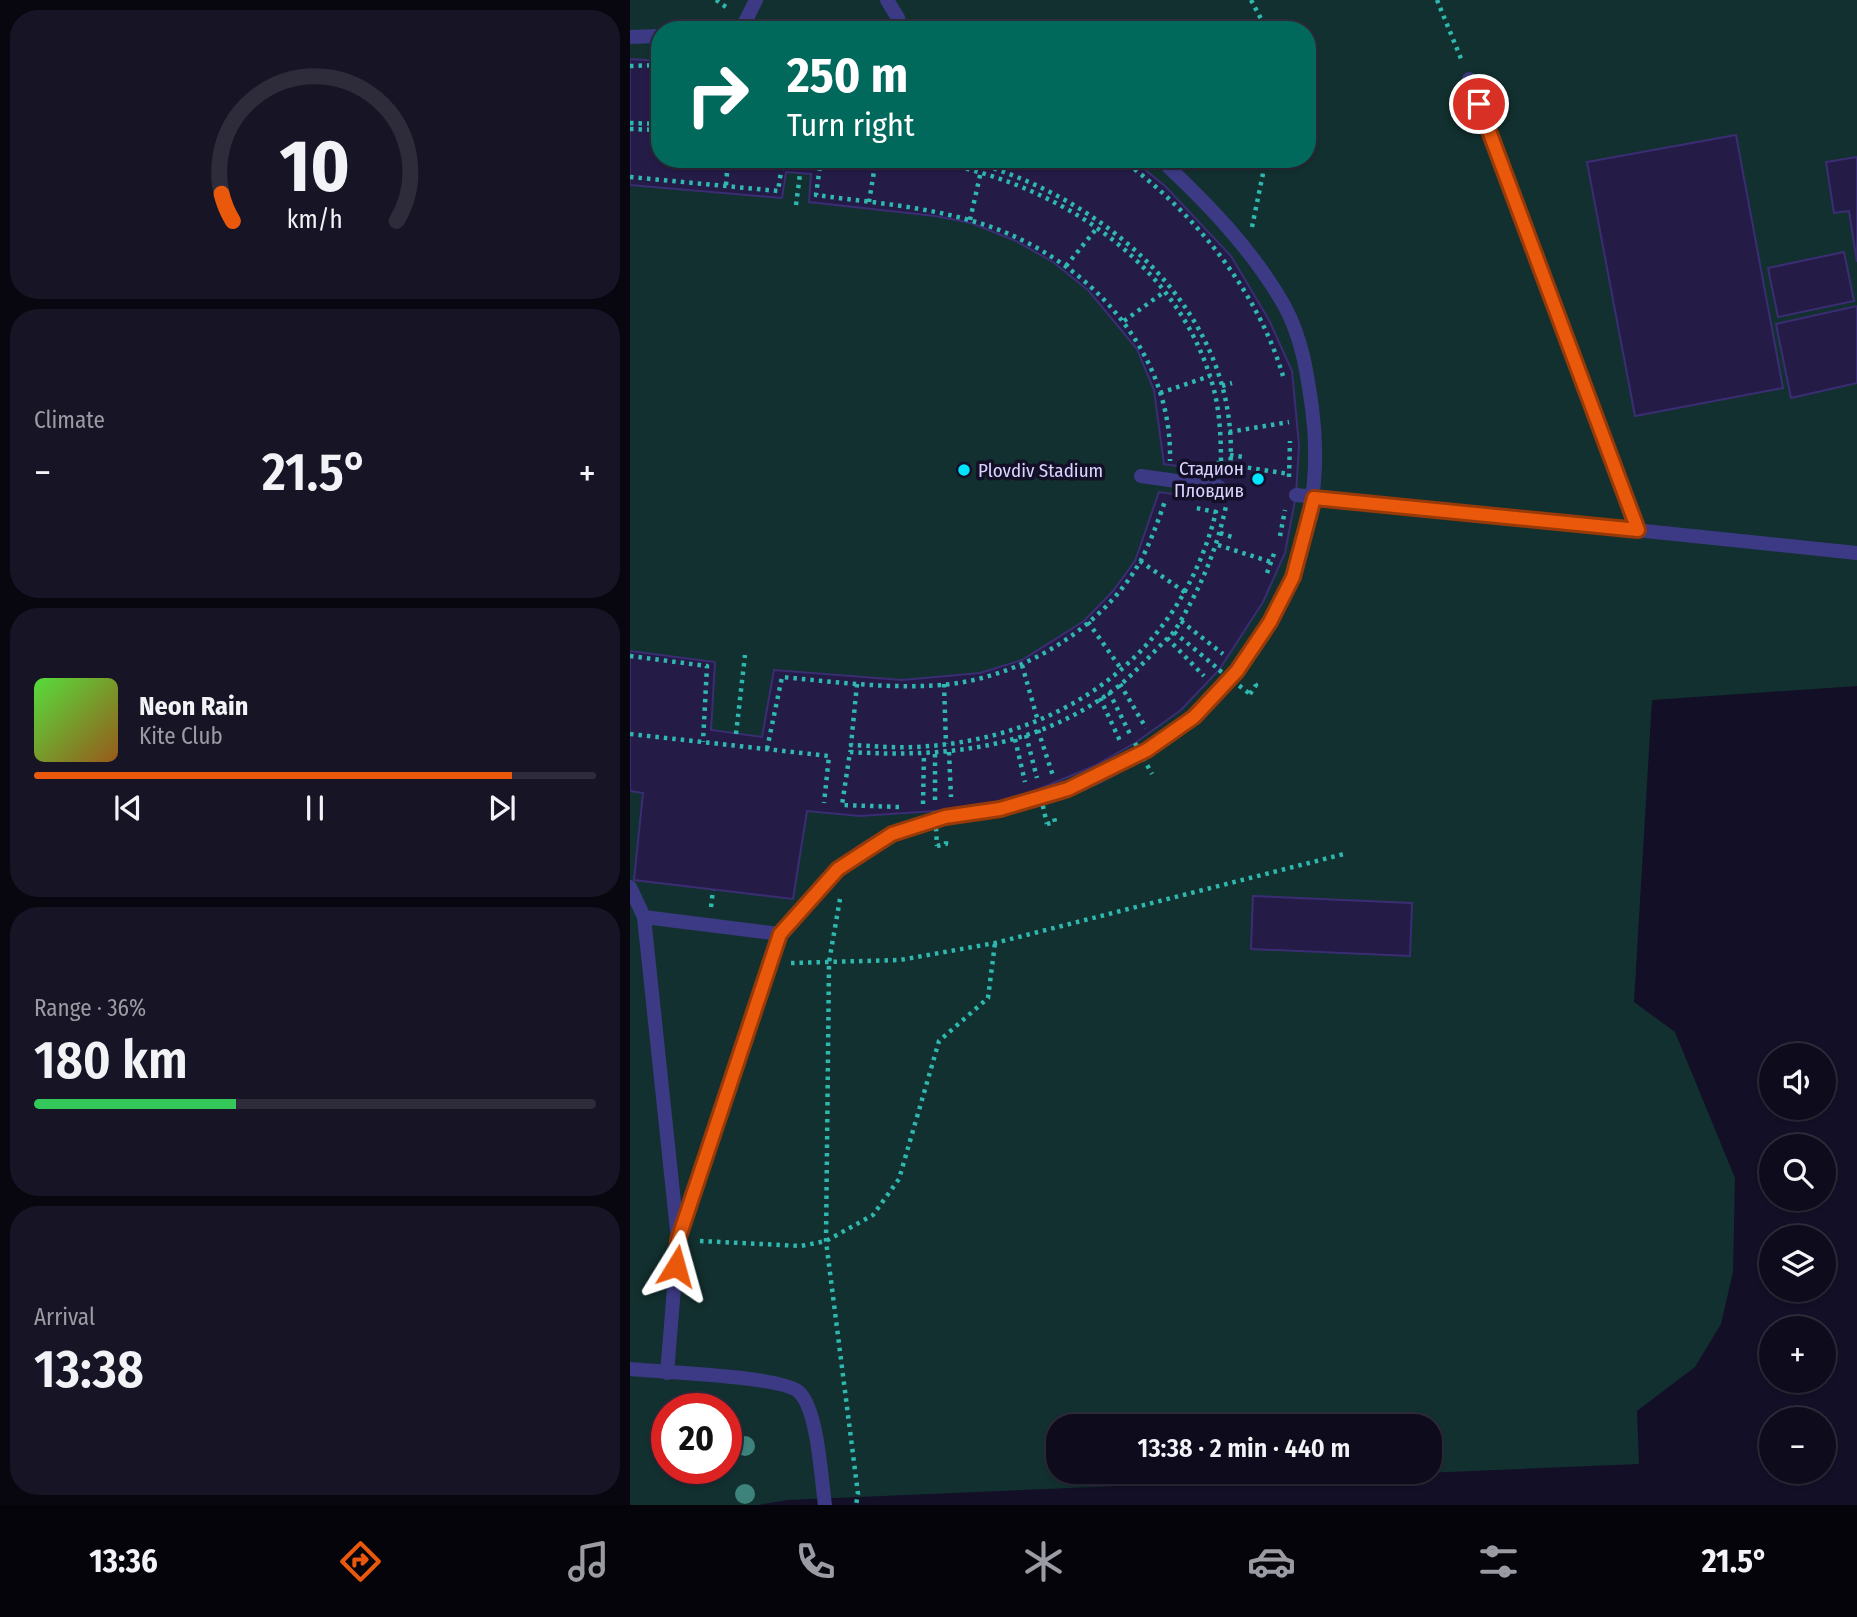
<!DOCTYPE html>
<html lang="en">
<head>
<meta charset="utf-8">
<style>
	body { margin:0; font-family:"Fira Sans Condensed",sans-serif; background:#171425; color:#f1f3f6; height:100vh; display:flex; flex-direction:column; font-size:26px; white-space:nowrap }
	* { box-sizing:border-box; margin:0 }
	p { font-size:23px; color:#9b9ba3 }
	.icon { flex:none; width:38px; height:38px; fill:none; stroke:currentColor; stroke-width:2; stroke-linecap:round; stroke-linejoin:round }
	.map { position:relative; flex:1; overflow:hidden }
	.side { display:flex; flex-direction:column; gap:10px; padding:10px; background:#08060f; width:630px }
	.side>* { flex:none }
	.banner { position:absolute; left:21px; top:21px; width:665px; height:147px; border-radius:28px; box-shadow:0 2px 5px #0004,0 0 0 2px #2e2b3b; background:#00695c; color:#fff; overflow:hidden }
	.buttons { position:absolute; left:1129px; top:1043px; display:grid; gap:14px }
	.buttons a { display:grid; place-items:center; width:77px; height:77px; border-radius:50%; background:#0e0b1c; box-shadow:0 2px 5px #0004,0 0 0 2px #2e2b3b; font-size:35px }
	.speed { position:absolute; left:21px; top:1393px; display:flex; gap:14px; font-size:35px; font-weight:700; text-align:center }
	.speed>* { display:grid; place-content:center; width:91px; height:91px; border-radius:50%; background:#0e0b1c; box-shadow:0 2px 5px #0004,0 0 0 2px #2e2b3b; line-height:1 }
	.speed .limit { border:10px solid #d22; background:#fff; color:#111 }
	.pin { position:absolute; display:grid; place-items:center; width:60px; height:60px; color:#fff; margin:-30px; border:4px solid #fff; border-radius:50%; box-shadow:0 2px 7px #0007 }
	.me { position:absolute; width:77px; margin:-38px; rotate:8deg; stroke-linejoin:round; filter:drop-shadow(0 0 5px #0008) }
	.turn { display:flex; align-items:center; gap:24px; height:147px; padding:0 21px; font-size:32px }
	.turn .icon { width:91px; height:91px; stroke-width:2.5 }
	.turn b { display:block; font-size:49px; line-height:60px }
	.big { font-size:52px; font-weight:600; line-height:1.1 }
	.side .tile { flex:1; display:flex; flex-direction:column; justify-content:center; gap:10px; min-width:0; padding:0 24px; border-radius:28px; background:#171425 }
	.side .dial { align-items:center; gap:0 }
	.dial svg { height:182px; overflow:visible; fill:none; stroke:#2e2b3b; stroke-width:7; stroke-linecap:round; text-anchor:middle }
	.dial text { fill:#f1f3f6; stroke:none }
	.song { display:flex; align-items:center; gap:21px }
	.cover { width:84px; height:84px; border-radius:10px; background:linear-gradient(135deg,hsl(110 70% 55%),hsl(30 70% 35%)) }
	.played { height:7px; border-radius:4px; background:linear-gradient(90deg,#ea580c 85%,#2e2b3b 85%) }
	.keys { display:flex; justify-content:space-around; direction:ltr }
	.heat { display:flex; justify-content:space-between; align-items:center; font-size:38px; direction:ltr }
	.charge { height:10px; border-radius:5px; background:linear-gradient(90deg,#34c759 36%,#2e2b3b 0) }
	.trip { position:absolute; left:416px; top:1414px; width:396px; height:70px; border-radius:28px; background:#0e0b1c; box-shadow:0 2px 5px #0004,0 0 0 2px #2e2b3b; font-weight:600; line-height:70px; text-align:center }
	.menu { display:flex; height:112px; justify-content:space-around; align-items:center; background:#06040b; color:#9b9ba3 }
	.menu .icon { width:49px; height:49px }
	.menu .active { color:#ea580c }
	.menu b { font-size:32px; color:#f1f3f6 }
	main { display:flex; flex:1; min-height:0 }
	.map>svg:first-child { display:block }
	.green { fill:#12302f; fill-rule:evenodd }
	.building { fill:#241b47; stroke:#3b2d73; stroke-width:2 }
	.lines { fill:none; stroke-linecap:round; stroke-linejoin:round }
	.path { stroke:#2fb8b0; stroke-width:4.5; stroke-dasharray:3.5 5; stroke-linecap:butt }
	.service { stroke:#3d3a85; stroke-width:14 }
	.path-bridge { stroke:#2fb8b0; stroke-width:4.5; stroke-dasharray:3.5 5; stroke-linecap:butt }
	.tree { fill:#3d827b }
	.route-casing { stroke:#983908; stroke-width:18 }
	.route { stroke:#ea580c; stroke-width:12 }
	.poi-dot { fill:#00e5ff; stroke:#130f26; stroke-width:2.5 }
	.labels { text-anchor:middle; stroke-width:7; stroke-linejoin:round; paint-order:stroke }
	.poi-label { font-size:19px; fill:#d9d4ff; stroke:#130f26; text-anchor:end }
</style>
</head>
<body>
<main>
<section class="side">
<div class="tile dial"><svg viewBox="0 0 100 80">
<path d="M14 69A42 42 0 1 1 86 69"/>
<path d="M14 69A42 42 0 0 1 9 57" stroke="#ea580c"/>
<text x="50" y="56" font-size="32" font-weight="700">10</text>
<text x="50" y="72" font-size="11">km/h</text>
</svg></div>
<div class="tile"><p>Climate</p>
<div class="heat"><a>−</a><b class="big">21.5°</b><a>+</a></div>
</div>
<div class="tile">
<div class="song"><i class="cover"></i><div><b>Neon Rain</b><p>Kite Club</p></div></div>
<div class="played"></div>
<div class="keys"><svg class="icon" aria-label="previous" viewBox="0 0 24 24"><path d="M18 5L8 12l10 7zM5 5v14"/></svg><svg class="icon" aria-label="pause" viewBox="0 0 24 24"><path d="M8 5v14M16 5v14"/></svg><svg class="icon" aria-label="next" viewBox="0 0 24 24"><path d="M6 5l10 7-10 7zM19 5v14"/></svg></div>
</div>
<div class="tile"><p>Range · 36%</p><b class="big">180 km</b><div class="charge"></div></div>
<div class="tile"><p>Arrival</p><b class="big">13:38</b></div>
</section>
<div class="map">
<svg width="1227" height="1505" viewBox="0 0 1227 1505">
	<rect width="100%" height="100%" fill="#130f26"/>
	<!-- green -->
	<path class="green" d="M0 0H1227V686L1022 700 1004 1002 1045 1032 1105 1178 1103 1272 1091 1324 1065 1367 1007 1411 1009 1464 158 1500 128 1505H0ZM30 30H677V159H30ZM37 1409H96V1468H37ZM429 1426H800V1472H429Z"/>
	<!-- building -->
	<path class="building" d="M0 59 30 61V159H502L535 186 601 256 639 320 662 371 669 445 666 495 655 553 633 602 589 670 551 710 505 743 464 766 409 789 372 802 305 811 230 816 177 811 163 899 4 880 13 793 0 791V651L85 662 81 730 132 737 144 670 272 680 350 673 392 660 454 621 483 591 505 561 529 492 586 500 591 472 534 464 524 390 507 349 458 290 423 262 386 241 341 223 305 216 179 202 181 174 156 172 152 198 0 185Z
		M1106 135 1153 388 1005 416 957 162Z
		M1227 157V262L1219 211 1204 213 1196 162Z
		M1214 252 1224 301 1148 317 1138 268Z
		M1227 306V383L1161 398 1146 324Z
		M623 896 782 903 780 956 621 949Z"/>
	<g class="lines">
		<!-- path -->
		<path class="path" d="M86 0 99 9
			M621 0 637 30
			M807 0 832 61
			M0 66 30 65
			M0 123 30 124
			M0 129 30 130
			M191 159 186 195C237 202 290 206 339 220 447 249 543 344 540 461
			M286 159C416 176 549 256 584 390 590 414 591 439 591 464L586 463
			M331 159C472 193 613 312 600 470
			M491 159C563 211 628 291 653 376
			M0 177 148 191 153 159
			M96 185 98 159
			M239 202 246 159
			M166 205 170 174
			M340 220 351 171
			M622 227 636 159
			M436 266 467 228
			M494 321 534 292
			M592 386 602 383
			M530 393 580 376
			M599 432 659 422
			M600 455 613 457
			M601 465 659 474
			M659 477 660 441
			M590 533 602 537
			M650 536 655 510
			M588 545 641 562
			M510 561 556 593
			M637 573 645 551
			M551 621 593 654
			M458 622 492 670
			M544 632 586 667
			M537 638 574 676
			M0 656 77 666 73 742
			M392 665 408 721
			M227 684 221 745C243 746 264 748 285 747 432 740 550 656 586 512L566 508
			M314 684 316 744
			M490 684 516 728
			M479 692 501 736
			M620 694 626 685 622 682
			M470 698 491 743
			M408 730 423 776
			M0 734 199 756 194 803
			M106 734 115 655
			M396 735 407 778
			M385 739 395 782
			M137 749 152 677C205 682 258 689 311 685 389 679 473 629 511 560 521 541 528 521 535 501
			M319 752 321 797
			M305 754V800
			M293 804 294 754
			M269 807 212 805 220 752C318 758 410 748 490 685 509 669 526 649 544 632 569 591 586 553 596 506
			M417 824 425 822 424 817
			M307 846 316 844V838
			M210 899 199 962 196 1241 228 1494 226 1505
			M81 907 83 890
			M161 963 270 960 365 943 714 854
			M70 1241 171 1246 196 1241 243 1215 269 1179 309 1041 358 998 365 943"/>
		<!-- service -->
		<path class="service" d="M257 0 268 18 270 30
			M111 30 126 0
			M0 37 30 36
			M839 79 1008 530
			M511 476 589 487
			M666 495 1227 553
			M0 887 14 917 150 934C175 906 198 875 229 853 278 819 318 820 373 808 409 801 446 789 479 771 508 756 539 738 564 716 651 640 698 522 682 408 677 372 672 338 654 305 622 249 577 203 530 159
			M14 917 48 1240 37 1373
			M49 1235 150 934
			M0 1369C29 1372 152 1376 169 1392 188 1410 191 1478 195 1505"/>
		<!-- path-bridge -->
		<path class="path-bridge" d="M589 670 620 694
			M505 743 522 774
			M409 789 417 824
			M305 811 307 846"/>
	</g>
	<!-- trees -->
	<g class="tree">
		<circle cx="115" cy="1446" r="10"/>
		<circle cx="115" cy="1494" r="10"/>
	</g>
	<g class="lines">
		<defs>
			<path id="route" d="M46 1266 48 1240 150 934 208 869 262 834 315 817 370 809 438 789 517 750 564 717 607 671 640 622 663 577 684 498 1008 530 849 104"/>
		</defs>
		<!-- route casing -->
		<use href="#route" class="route-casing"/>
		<!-- route -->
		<use href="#route" class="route"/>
	</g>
	<!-- markers -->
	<g class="poi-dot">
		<circle cx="334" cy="470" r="7"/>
		<circle cx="628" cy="479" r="7"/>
	</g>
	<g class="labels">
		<!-- poi labels -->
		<g class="poi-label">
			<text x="614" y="475">Стадион<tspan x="614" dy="22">Пловдив</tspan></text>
			<text x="348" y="477" text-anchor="start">Plovdiv Stadium</text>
		</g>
	</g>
</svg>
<div class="buttons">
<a><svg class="icon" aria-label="sound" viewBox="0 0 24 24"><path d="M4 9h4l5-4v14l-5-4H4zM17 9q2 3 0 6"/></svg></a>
<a><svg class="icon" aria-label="search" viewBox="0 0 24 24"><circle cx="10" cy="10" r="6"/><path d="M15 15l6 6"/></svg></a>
<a><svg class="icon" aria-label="layers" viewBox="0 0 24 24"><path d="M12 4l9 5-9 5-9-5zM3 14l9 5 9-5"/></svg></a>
<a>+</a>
<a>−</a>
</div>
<div class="speed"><div class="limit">20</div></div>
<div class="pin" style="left:849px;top:104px;background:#d93025"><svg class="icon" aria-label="arrive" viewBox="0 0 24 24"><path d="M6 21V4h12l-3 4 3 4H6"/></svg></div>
<svg class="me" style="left:46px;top:1266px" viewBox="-20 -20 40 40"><path d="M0-17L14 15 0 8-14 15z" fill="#ea580c" stroke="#fff" stroke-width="4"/></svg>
<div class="trip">13:38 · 2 min · 440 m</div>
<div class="banner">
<div class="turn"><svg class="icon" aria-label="right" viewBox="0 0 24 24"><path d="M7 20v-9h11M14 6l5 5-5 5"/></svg><div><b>250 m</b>Turn right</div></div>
</div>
</div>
</main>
<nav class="menu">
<b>13:36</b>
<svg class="icon active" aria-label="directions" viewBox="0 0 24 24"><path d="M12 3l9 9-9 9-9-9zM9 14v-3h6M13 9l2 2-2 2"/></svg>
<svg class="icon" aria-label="music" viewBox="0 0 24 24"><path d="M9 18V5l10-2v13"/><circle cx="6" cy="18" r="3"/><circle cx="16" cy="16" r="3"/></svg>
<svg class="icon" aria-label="phone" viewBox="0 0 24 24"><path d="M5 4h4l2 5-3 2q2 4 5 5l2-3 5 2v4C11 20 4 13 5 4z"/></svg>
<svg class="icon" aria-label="climate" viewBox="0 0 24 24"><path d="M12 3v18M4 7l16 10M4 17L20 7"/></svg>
<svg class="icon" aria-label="car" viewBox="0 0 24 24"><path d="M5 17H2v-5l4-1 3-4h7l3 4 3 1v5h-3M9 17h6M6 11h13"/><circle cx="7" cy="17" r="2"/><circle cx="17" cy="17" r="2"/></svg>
<svg class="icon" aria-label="filters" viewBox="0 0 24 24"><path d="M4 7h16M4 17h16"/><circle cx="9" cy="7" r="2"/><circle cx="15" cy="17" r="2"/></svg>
<b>21.5°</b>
</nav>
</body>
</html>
